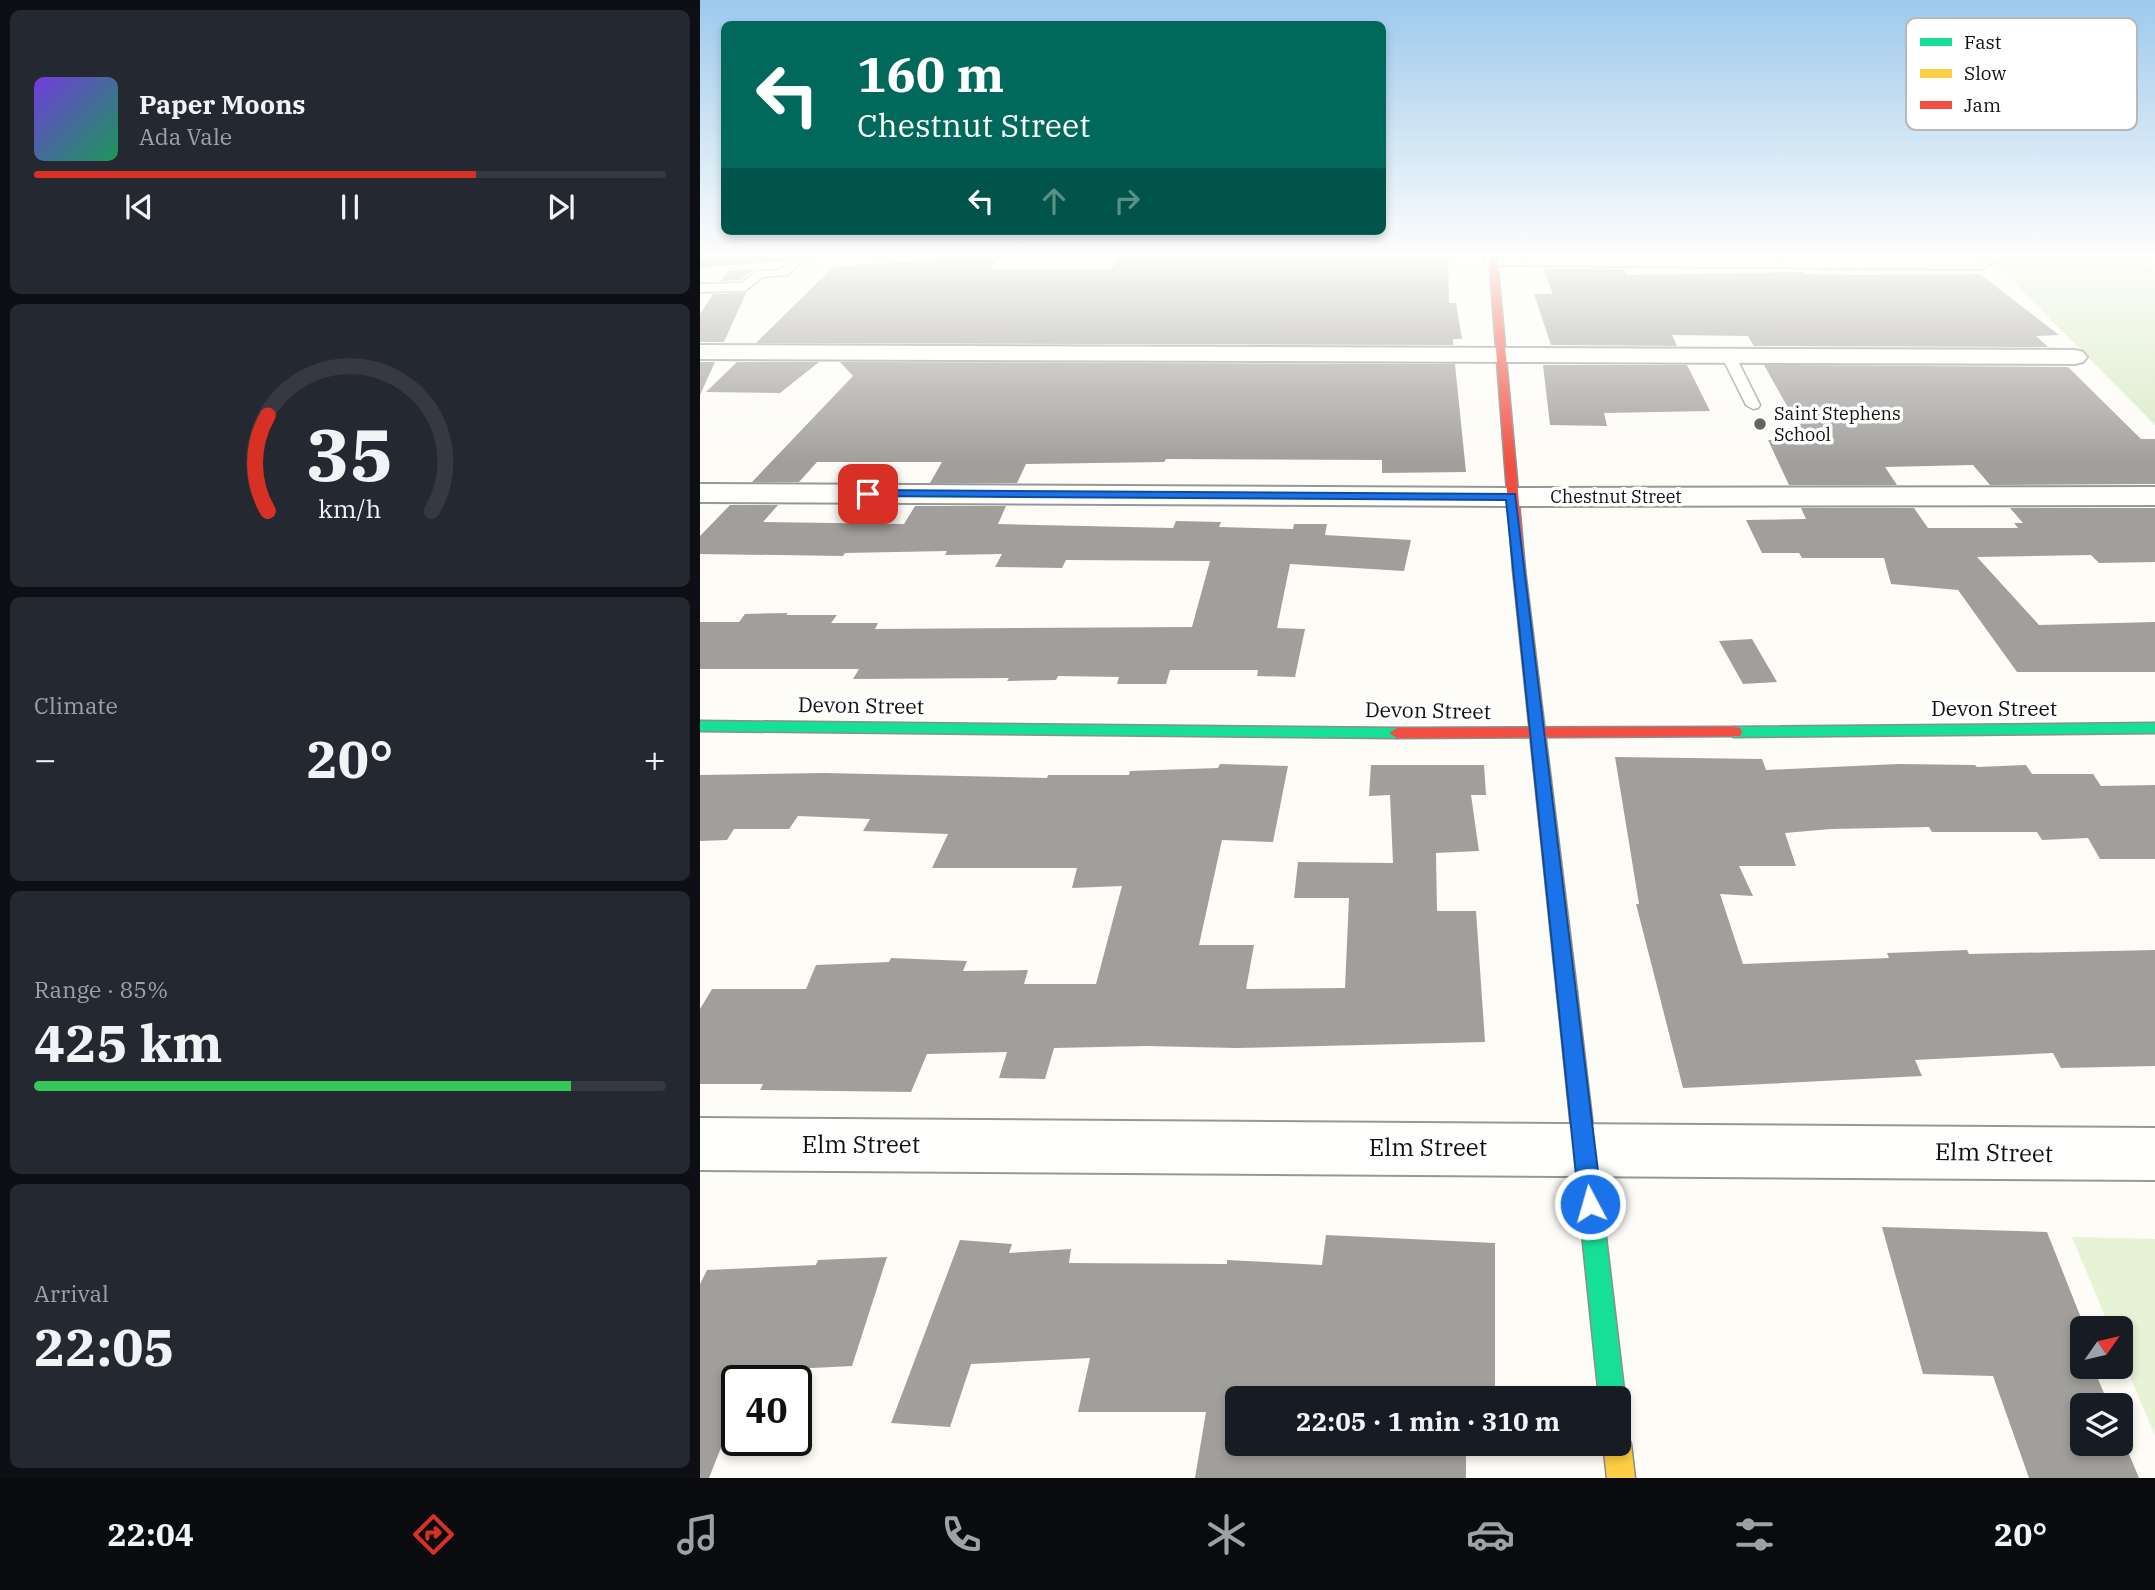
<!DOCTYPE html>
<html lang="en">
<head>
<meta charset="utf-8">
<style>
	body { margin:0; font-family:"IBM Plex Serif",serif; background:#242831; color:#f1f3f6; height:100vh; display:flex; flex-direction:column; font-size:26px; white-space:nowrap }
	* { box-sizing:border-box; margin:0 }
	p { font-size:23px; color:#9ea1a6 }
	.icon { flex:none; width:38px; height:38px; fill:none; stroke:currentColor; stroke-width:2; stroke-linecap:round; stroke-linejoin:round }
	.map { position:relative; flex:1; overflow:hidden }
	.panel { display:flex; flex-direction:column; gap:10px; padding:10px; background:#0d0f14; width:700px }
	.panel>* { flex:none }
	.hud { position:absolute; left:21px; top:21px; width:665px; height:214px; border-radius:10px; box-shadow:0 4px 10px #0003; background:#00695c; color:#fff; overflow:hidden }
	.needle { width:46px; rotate:56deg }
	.buttons { position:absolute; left:1370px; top:1316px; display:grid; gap:14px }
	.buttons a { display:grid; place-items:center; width:63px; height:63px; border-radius:10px; background:#171b24; box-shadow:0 4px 10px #0003; font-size:35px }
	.speed { position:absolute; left:21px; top:1365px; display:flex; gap:14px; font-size:35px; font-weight:700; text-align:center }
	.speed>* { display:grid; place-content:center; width:91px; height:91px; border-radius:50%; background:#171b24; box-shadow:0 4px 10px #0003; line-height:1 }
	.speed .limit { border:4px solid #111; border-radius:10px; background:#fff; color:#111 }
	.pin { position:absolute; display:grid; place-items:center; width:60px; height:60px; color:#fff; margin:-30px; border-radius:14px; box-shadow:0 4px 10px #0006 }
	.me { position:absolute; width:77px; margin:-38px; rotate:354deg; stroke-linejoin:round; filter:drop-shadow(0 0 5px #0008) }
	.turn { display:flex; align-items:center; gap:24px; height:147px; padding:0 21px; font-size:32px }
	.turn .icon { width:91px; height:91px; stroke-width:2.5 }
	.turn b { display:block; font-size:49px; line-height:60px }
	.lanes { display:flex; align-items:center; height:66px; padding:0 21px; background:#0003; justify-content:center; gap:35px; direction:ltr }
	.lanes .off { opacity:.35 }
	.big { font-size:52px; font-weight:700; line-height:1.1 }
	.panel .widget { flex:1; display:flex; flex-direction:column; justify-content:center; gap:10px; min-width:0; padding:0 24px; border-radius:10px; background:#242831 }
	.panel .dial { align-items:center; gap:0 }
	.dial svg { height:182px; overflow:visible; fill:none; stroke:#363941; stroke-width:7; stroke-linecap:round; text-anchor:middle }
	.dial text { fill:#f1f3f6; stroke:none }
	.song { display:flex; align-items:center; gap:21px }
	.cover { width:84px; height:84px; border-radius:10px; background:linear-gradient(135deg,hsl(260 70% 55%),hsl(150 70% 35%)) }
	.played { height:7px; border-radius:4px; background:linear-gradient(90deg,#d93025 70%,#363941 70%) }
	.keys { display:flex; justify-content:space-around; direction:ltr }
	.heat { display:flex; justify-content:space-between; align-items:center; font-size:38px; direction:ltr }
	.charge { height:10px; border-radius:5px; background:linear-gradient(90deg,#34c759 85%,#363941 0) }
	.trip { position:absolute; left:525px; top:1386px; width:406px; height:70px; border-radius:10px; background:#171b24; box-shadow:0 4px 10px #0003; font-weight:700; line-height:70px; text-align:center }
	.dock { display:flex; height:112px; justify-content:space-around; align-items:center; background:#090b0e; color:#9ea1a6 }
	.dock .icon { width:49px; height:49px }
	.dock .current { color:#d93025 }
	.dock b { font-size:32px; color:#f1f3f6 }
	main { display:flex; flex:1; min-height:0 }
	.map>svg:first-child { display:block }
	.green { fill:#e7f3d7 }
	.forest { fill:#d8eac5 }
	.building { fill:#a19f9c }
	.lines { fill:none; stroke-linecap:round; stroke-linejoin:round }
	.lane-casing { stroke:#979795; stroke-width:3 }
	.street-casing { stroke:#979795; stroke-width:4 }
	.fast-casing { stroke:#8e8d8b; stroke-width:3 }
	.slow-casing { stroke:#8e8d8b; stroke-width:3 }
	.jam-casing { stroke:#8e8d8b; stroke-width:3 }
	.lane { fill:#fffffe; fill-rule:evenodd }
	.street { fill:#fffffe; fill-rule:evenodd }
	.fast { fill:#16e098; fill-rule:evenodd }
	.slow { fill:#ffcf43; fill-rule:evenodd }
	.jam { fill:#f24e42; fill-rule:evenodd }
	.route { fill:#1a73e8; stroke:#114b97; stroke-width:2 }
	.poi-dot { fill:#646362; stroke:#fff; stroke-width:2.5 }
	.labels { text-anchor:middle; stroke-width:7; stroke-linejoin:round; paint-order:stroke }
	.far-poi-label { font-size:18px; fill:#111; stroke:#fff; text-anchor:start }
	.far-street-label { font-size:18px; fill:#111; stroke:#fff }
	.street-label { font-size:21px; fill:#111; stroke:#fff }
	.near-street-label { font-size:24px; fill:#111; stroke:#fff }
	.key { fill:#fff; stroke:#b8b8b8; stroke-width:2 }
	.key-label { font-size:19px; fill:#111 }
</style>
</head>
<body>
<main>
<section class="panel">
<div class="widget">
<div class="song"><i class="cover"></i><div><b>Paper Moons</b><p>Ada Vale</p></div></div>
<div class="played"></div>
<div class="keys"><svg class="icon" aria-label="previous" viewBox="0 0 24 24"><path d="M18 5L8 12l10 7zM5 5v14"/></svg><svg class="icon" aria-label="pause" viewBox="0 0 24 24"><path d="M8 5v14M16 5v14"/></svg><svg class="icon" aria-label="next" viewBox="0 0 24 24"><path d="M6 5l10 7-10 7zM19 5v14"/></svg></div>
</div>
<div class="widget dial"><svg viewBox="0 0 100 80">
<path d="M14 69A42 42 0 1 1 86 69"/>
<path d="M14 69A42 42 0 0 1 14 27" stroke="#d93025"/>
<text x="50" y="56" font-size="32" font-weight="700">35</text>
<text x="50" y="72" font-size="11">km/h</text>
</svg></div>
<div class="widget"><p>Climate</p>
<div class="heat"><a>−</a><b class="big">20°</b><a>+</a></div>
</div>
<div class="widget"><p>Range · 85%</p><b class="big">425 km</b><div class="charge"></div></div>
<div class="widget"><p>Arrival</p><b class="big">22:05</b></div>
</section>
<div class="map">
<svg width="1455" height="1478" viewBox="0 0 1455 1478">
	<rect width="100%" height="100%" fill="#fdfcf7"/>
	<!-- green -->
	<path class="green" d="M1372 1237 1455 1239V1436L1421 1355V1328H1410Z"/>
	<!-- forest -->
	<path class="forest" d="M1289 257H1441L1455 273V425Z"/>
	<!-- building -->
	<path class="building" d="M276 257H300L291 269 411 270 419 257 748 259 749 303H756L762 339H753V345L56 343 133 267Z
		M54 269 41 280 21 281 28 271Z
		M843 269H924L927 275 1102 272 1105 274 1153 275 1280 274 1359 335 1336 336 1348 347 1054 346 1048 336 972 335 977 346 851 345 834 294H853Z
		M46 293 24 342H0V314L13 294Z
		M0 362H15L0 395Z
		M37 362H119L80 393 6 392Z
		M140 362 755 364 766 472 682 473V460L466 459 464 462 326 464 317 483H230L242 462H117L99 482H52L153 376Z
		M843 365H987L1010 411 904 413 907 426 850 425Z
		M1064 365 1368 367 1441 439H1455V484L1290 485 1273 465 1185 467 1197 485H1089L1068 440H1106Z
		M30 505H78L63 522 204 524 215 506H306L298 524 473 528 476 521 521 522 519 527 593 529 594 524H627L625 535 711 540 704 571 590 564 577 628 605 629 595 677 557 676 558 670H470L466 684H417L419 677 358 676 356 680 307 681 309 678 153 679 159 669H0V622H39L45 614 88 613 86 615H137L131 623H178L175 629 492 627 510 561 366 560 362 568 295 567 302 554 245 555 247 551 145 553 143 556 0 554V536Z
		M1101 508H1214L1228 528H1318L1314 523H1323L1310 508H1455V562L1399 563 1391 555 1277 557 1339 625 1455 622V672H1317L1258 590 1191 584 1184 558H1102L1099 553H1062L1046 520 1106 519Z
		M1052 639 1077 682 1043 684 1019 641Z
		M915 757 1062 759 1066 770 1198 764 1275 765 1277 767 1326 765 1332 774H1393L1401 786 1455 785V859H1400L1388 838 1342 840 1337 832H1232L1229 827 1131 829 1085 833 1096 866H1039L1053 896 1020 894 1043 964 1189 958 1187 953 1267 950 1269 954 1455 950V1066L1361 1068 1353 1053 1215 1060 1222 1076 983 1088 936 904H939Z
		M520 764 588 766 573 842 522 840 499 945H554L546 989 645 988 649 898H594L598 862 693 863 690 795 669 796 671 765H784L786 795H771L779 851 736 853 737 911H776L785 1042 536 1048 446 1046 354 1048 345 1079 299 1078 307 1052 227 1054 211 1092 60 1090 63 1084H0V1009L12 989H106L116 965 189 962 191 958 267 961 263 971 328 970 324 984H396L422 886 372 888 377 868H232L248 834 163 831 170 819 98 816 89 829H34L27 840 0 841V775L124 773 347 778 348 775H429L430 771 518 768Z
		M1182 1227 1347 1232 1385 1328H1382V1367H1400L1405 1379H1398L1409 1405H1382V1444H1421V1435L1439 1478H1329L1293 1376 1223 1374Z
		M626 1235 795 1243V1398H537V1444H766V1478H495L506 1412H378L390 1358 271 1364 250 1427 191 1423 260 1240 312 1244 309 1253 371 1249 369 1263 527 1264V1260L622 1265Z
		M187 1257 152 1366 51 1371 47 1381H37V1407L9 1478H0V1284L7 1270 116 1265 118 1260Z"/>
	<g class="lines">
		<defs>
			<path id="lane" d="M92 257 104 258 88 275 63 277 45 291 0 292V284L42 283 56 271 81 270Z
				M1028 351 1035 355 1060 405 1058 408 1053 409 1046 405 1021 355Z"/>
			<path id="street" d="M785 257H1282L1292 263 1282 269 793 265 786 263Z
				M0 345 1375 350 1383 352 1387 357 1383 362 1375 364 0 359Z
				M0 484 811 488 1455 487V505L811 506 0 502Z
				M0 1118 1455 1128V1180L0 1170Z"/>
			<path id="fast" d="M70 257H114L0 266V262Z
				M0 721 697 728 705 733 697 738 0 731Z
				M1455 723V733L1034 737 1026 732 1034 727Z
				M867 984 874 986 877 992 925 1398 919 1408V1398H899L857 992 860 986Z"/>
			<path id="slow" d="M819 566 825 570 877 992 874 998 867 1000 860 998 857 992 813 570Z
				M919 1431 927 1434 931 1444 935 1478H907L903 1444H919Z"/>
			<path id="jam" d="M789 257H797L825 570 819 574 813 570Z
				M1034 727 1040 728 1042 732 1040 736 697 738 689 733 697 728Z"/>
		</defs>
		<!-- lane casing -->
		<use href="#lane" class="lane-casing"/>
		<!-- street casing -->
		<use href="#street" class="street-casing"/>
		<!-- fast casing -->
		<use href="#fast" class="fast-casing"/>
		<!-- slow casing -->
		<use href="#slow" class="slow-casing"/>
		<!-- jam casing -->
		<use href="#jam" class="jam-casing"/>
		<!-- lane -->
		<use href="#lane" class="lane"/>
		<!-- street -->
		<use href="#street" class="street"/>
		<!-- fast -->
		<use href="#fast" class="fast"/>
		<!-- slow -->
		<use href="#slow" class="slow"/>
		<!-- jam -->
		<use href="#jam" class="jam"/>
	</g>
	<!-- sky -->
	<linearGradient id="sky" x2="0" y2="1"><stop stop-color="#9dc9ee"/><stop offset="0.55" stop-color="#fefefb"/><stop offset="1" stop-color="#fefefb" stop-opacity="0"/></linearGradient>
	<rect width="1455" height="464" fill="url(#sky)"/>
	<!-- route -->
	<path class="route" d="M168 490 815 494 902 1204 899 1213 890 1216 882 1213 879 1204 806 500 164 496V491Z"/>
	<!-- markers -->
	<circle class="poi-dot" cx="1060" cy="424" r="7"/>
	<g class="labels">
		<!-- far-poi labels -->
		<g class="far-poi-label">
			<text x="1074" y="420">Saint Stephens<tspan x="1074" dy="21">School</tspan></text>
		</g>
		<!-- far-street labels -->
		<g class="far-street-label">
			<text x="916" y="503">Chestnut Street</text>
		</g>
		<!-- street labels -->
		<g class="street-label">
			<text transform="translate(161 706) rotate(1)" y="7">Devon Street</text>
			<text x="1294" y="716">Devon Street</text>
			<text transform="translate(728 711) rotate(1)" y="7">Devon Street</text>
		</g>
		<!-- near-street labels -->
		<g class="near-street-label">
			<text x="161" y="1153">Elm Street</text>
			<text x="728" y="1156">Elm Street</text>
			<text transform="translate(1294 1153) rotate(1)" y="8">Elm Street</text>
		</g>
	</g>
	<!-- legend -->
	<rect x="1206" y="18" width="231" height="112" rx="10" class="key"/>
	<rect x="1220" y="38" width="32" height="8" fill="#16e098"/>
	<rect x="1220" y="69" width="32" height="9" fill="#ffcf43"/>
	<rect x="1220" y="101" width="32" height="8" fill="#f24e42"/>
	<g class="key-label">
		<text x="1264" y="49">Fast</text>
		<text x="1264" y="80">Slow</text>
		<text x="1264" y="112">Jam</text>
	</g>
</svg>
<div class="buttons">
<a><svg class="needle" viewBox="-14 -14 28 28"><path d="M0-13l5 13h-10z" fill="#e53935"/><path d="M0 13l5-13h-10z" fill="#9ea1a6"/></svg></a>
<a><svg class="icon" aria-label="layers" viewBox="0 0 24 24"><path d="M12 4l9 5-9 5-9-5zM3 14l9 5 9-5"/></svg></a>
</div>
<div class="speed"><div class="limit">40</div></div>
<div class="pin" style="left:168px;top:494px;background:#d93025"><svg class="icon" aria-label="arrive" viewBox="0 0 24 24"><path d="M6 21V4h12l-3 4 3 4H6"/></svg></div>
<svg class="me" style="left:890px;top:1204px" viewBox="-20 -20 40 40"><circle r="17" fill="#1a73e8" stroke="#fff" stroke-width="3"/><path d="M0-11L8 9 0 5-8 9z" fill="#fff"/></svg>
<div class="trip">22:05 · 1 min · 310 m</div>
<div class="hud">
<div class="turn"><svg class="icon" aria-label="left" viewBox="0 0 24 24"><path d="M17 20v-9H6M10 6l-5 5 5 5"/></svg><div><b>160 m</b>Chestnut Street</div></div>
<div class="lanes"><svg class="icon" aria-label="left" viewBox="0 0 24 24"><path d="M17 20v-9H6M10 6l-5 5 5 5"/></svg><svg class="icon off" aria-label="ahead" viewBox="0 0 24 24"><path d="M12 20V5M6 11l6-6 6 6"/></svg><svg class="icon off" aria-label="right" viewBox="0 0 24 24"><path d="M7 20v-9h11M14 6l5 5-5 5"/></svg></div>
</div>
</div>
</main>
<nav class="dock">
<b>22:04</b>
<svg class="icon current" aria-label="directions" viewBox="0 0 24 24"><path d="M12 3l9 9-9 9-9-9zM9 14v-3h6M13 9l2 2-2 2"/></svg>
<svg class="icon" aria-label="music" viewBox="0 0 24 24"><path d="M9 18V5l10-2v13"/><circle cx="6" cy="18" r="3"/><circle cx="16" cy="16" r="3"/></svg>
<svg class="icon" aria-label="phone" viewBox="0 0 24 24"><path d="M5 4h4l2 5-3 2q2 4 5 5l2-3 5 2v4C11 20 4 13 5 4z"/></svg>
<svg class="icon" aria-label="climate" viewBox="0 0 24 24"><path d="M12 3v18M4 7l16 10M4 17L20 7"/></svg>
<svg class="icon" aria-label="car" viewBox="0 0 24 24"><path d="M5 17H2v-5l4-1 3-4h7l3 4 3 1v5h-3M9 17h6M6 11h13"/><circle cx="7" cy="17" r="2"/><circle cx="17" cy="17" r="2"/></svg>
<svg class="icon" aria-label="filters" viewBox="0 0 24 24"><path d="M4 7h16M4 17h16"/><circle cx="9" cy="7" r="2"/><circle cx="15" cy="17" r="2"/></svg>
<b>20°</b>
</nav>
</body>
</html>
